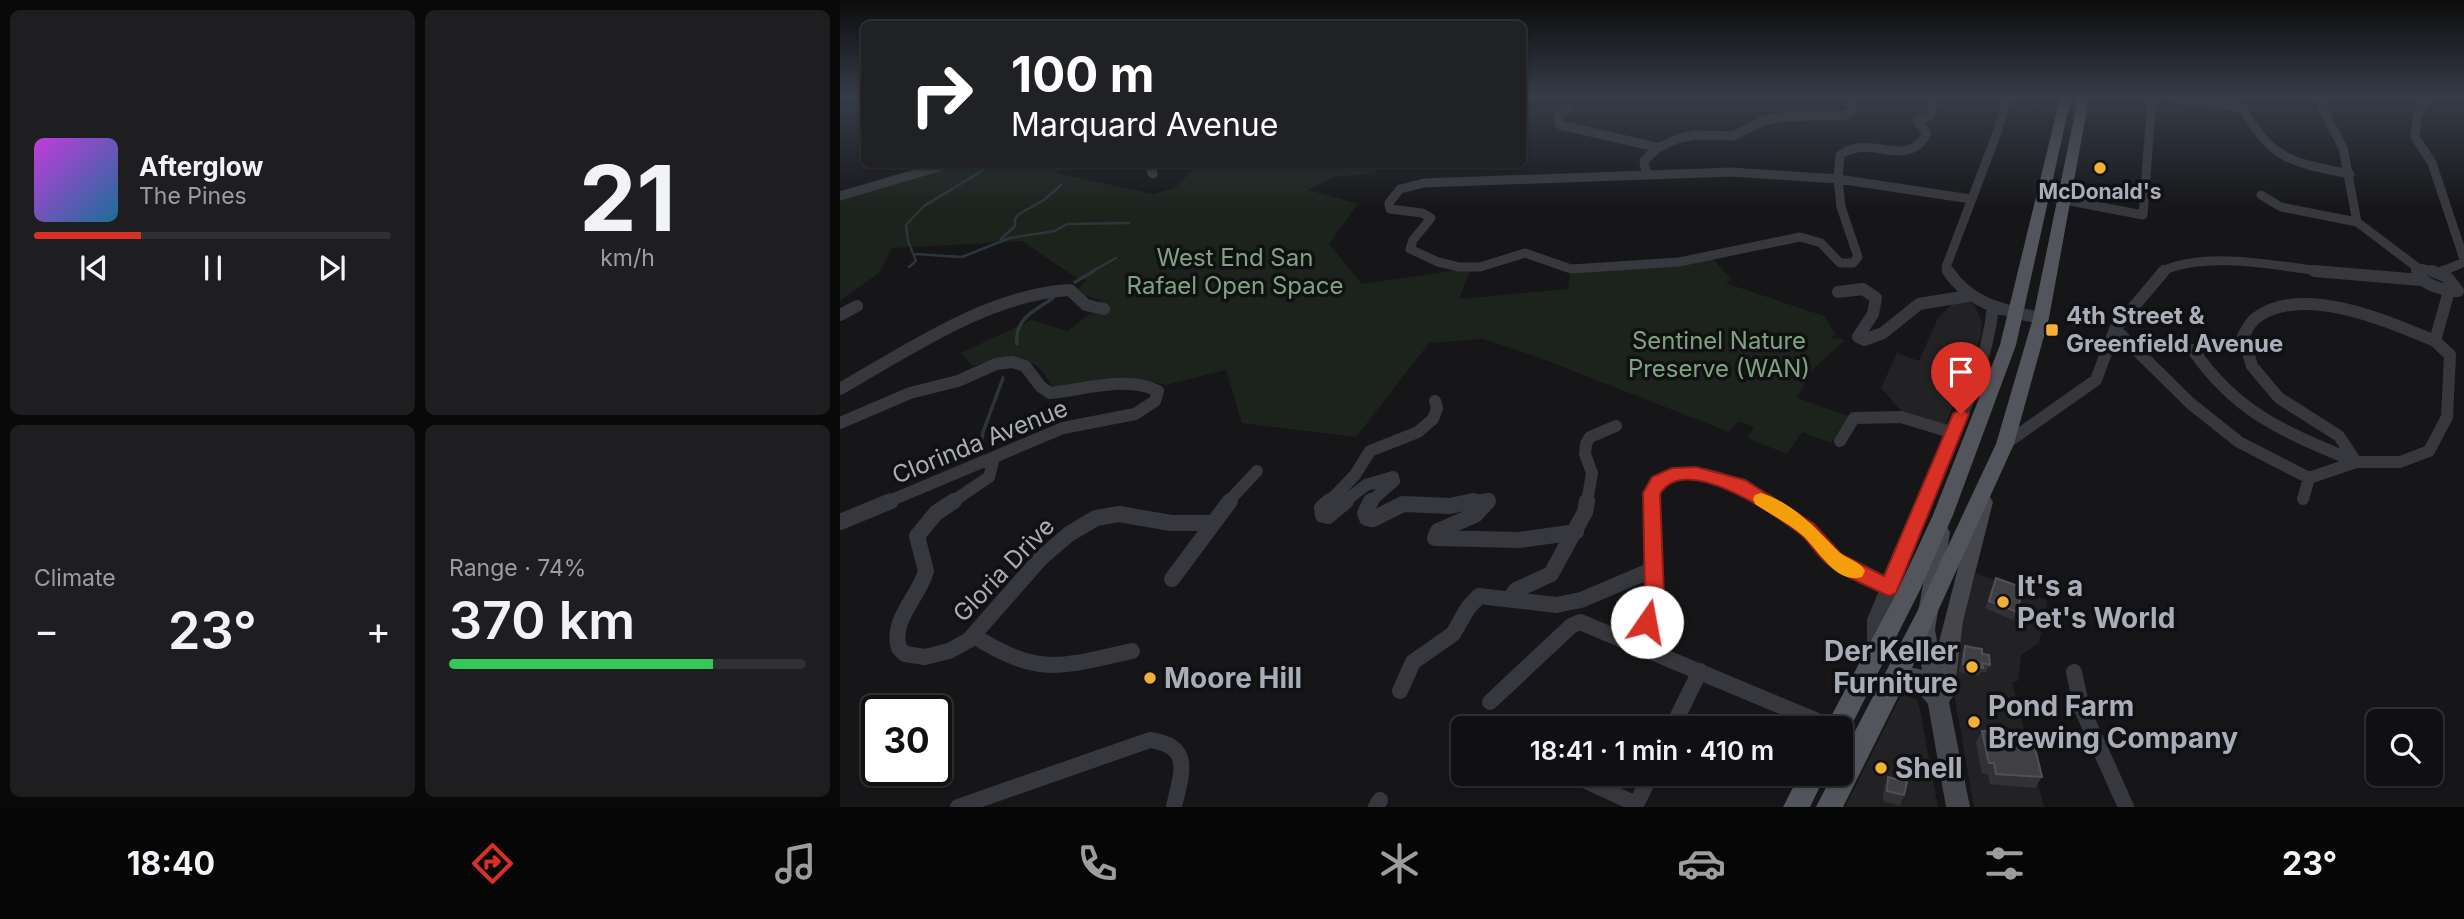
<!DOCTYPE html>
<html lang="en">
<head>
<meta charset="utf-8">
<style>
	body { margin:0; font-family:Inter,sans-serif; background:#1e1e20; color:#f1f3f6; height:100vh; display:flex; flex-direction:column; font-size:26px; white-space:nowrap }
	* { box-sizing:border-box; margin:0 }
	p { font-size:23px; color:#9c9d9f }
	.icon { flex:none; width:38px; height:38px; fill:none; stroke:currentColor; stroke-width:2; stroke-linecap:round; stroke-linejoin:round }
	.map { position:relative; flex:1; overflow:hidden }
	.side { display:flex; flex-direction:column; gap:10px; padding:10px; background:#09090a; width:840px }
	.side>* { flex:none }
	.hud { position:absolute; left:21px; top:21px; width:665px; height:147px; border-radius:10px; box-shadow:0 2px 5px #0004,0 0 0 2px #303032; background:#202124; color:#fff; overflow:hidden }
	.tools { position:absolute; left:1526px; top:709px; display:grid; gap:14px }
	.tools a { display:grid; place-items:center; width:77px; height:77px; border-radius:10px; background:#101012; box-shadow:0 2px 5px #0004,0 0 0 2px #303032; font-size:35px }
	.speed { position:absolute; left:21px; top:695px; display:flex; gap:14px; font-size:35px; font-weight:700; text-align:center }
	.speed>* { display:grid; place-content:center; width:91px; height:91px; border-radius:50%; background:#101012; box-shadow:0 2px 5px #0004,0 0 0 2px #303032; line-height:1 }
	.speed .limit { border:4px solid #111; border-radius:10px; background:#fff; color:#111 }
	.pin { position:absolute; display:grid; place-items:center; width:60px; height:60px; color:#fff; margin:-72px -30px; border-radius:50% 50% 50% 0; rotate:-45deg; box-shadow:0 0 7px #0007 }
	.pin .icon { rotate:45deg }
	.me { position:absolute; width:77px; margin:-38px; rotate:12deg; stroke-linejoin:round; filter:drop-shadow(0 0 5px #0008) }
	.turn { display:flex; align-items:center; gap:24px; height:147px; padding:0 35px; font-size:32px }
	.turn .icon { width:91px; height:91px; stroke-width:2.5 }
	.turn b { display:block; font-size:49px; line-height:60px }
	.big { font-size:52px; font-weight:600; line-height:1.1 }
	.side .tile { flex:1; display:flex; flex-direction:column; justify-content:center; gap:10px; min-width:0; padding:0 24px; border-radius:10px; background:#1e1e20 }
	.side .dial { align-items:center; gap:0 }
	.dial b { font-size:91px; line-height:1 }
	.song { display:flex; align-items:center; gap:21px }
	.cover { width:84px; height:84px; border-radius:10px; background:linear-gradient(135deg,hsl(290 70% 55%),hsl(200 70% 35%)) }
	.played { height:7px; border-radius:4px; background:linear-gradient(90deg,#d93025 30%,#303032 30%) }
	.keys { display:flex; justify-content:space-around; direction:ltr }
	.heat { display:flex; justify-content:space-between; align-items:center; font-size:38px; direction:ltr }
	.charge { height:10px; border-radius:5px; background:linear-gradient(90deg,#34c759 74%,#303032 0) }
	.side .tiles { flex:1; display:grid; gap:10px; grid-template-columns:repeat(2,1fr) }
	.trip { position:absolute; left:611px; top:716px; width:402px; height:70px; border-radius:10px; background:#101012; box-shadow:0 2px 5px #0004,0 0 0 2px #303032; font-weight:600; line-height:70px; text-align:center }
	.dock { display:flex; height:112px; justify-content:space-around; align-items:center; background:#060607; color:#9c9d9f }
	.dock .icon { width:49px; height:49px }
	.dock .current { color:#d93025 }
	.dock b { font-size:32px; color:#f1f3f6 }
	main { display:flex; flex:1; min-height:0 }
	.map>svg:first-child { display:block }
	.built { fill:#222225 }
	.green { fill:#1c231d }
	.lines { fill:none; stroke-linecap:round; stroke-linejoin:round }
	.stream-far1 { stroke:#2c353c; stroke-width:2.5 }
	.stream { stroke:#2c353c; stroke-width:3.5 }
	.minor-far2 { stroke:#37383d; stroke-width:9 }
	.minor-far1 { stroke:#37383d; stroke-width:12 }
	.minor { stroke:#37383d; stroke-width:16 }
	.secondary { fill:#45474d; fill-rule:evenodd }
	.primary { fill:#53555c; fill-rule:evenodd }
	.wall { fill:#323236 }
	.building { fill:#3f3f44; stroke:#4f5156; stroke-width:2 }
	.route { fill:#d93025; stroke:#8d1f18; stroke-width:2 }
	.slow { fill:#f59e0b }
	.poi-dot { fill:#f2b134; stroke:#111113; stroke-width:2.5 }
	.labels { text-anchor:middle; stroke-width:7; stroke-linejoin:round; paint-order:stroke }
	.far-poi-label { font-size:21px; font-weight:bold; fill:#a8adb8; stroke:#111113 }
	.park-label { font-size:24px; fill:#7fa381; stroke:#111113 }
	.poi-label { font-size:24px; font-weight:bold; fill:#a8adb8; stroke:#111113; text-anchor:start }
	.street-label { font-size:24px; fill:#a8adb8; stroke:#111113 }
	.near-poi-label { font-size:28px; font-weight:bold; fill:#a8adb8; stroke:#111113; text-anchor:start }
</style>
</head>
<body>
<main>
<section class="side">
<div class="tiles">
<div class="tile">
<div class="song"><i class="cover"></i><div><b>Afterglow</b><p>The Pines</p></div></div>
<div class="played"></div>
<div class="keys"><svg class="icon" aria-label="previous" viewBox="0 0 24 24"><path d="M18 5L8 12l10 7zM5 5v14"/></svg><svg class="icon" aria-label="pause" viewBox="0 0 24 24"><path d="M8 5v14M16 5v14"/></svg><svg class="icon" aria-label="next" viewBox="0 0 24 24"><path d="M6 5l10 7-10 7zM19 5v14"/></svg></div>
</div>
<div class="tile dial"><b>21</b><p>km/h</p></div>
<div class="tile"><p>Climate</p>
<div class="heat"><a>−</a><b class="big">23°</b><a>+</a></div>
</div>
<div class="tile"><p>Range · 74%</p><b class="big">370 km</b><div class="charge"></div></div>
</div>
</section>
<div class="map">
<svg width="1624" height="807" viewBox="0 0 1624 807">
	<rect width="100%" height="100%" fill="#161618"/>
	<!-- built -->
	<path class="built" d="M1126 299 1135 306 1142 322 1141 336 1104 428 1065 415 1041 388 1057 353 1079 361 1098 318 1116 300Z
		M1136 573 1208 601 1199 643 1181 655 1178 681 1172 682 1204 807H1134L1111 676 1113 648Z
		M1062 693 1078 700 1098 807H1005Z"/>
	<!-- green -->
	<path class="green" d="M138 165H165L182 168 226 165 215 173 313 194 335 188 353 169 334 165H534L536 173 494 177 468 190 518 204 489 244 522 284 631 268 619 299 728 289 731 269 870 256 892 280 885 283 984 316 995 334 990 338 1005 340 973 369 957 398 1008 416 991 443 962 432 947 454 907 438 914 427 898 421 889 432 703 359 643 339 589 343 516 437 402 423 386 370 326 385 292 378 216 388C208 383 208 378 202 371 186 352 153 359 133 366L121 353 191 320 228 331 256 309 261 300 246 296 238 289 247 280 235 277 182 241 52 248 40 272 0 301V200L91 172Z"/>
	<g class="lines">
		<!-- stream-far1 -->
		<path class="stream-far1" d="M161 239 175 226V219L179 214 204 200 222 184
			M75 254 122 257 170 238 215 231 227 224 289 223
			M69 267 76 261 68 241 66 225 84 206 150 166
			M251 272 276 258"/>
		<!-- stream -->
		<path class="stream" d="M235 282 254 271
			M177 344C174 318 195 311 213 298
			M140 452 143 432 163 378"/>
		<!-- minor-far2 -->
		<path class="minor-far2" d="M1334 98 1403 108
			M1482 98V108L1503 148 1517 222 1578 268
			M1587 98 1577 117 1575 137 1592 163 1624 259
			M729 107 718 116 720 125 816 147
			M1403 108C1431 161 1455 163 1510 174
			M891 172 998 179 1001 207 1018 257 1013 263H1000L981 243 960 237 839 262 731 269 685 253 640 267H619L598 262 570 249 573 240 591 218 582 213 550 209 549 203 560 189 584 183Z
			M313 174 311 171 315 164
			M806 174 804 161 816 149 839 138 856 135 893 136 921 122 942 117 1006 115 1012 112 1010 98
			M998 179 1131 199
			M998 179 1000 155C1030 132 1067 172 1087 133L1077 120 1091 115 1094 98
			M1421 195 1441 207 1517 222
			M0 196 109 164
			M1204 196 1303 215 1312 98
			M1110 272 1106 267 1157 133 1167 98
			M1321 272C1363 250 1440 266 1486 272
			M1577 272 1578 268 1598 272
			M1601 272 1624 262"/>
		<!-- minor-far1 -->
		<path class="minor-far1" d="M1108 271C1131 305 1163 310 1201 318
			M1474 271 1581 280
			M1577 271C1583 286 1603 290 1618 291L1607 277 1592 271
			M1600 273 1605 271
			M998 292 1023 289 1036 298 1033 314 1018 337 1024 340 1043 333 1079 304 1128 296
			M0 315 17 306
			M1275 329 1350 403 1399 442 1469 478
			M1353 350C1398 415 1446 432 1516 462
			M0 389C68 350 150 294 230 290L246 305 264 309
			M0 423 70 393 118 381 156 364 172 362 185 366 201 387 210 393C243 390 287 375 318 391L315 401 295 414 223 428 47 502
			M1000 441 1014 418 1061 417 1114 433
			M1165 444 1256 380 1275 329 1324 271
			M1516 462 1499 436 1439 398 1412 366 1403 336C1407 330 1410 322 1416 318 1462 283 1549 322 1595 341
			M1463 499 1469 478 1516 462H1560L1589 451 1607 417 1610 355 1595 341 1609 291
			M112 502 149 477 154 458
			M388 502 417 471
			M489 502 515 475 530 451 578 432 593 419 597 408 595 401
			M504 502 526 485 553 477 554 481 530 502
			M625 502 649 499 647 502
			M747 502 752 473 745 454 746 444 750 437 776 426
			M812 502V493C817 488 822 481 829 478 861 463 901 486 929 502
			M1084 502C1110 440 1146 375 1153 307"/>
		<!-- minor -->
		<path class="minor" d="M114 501 96 513 77 536 86 571C79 597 50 620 59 648L65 654 85 657 109 651 129 640 201 558 229 534 256 518 279 514 331 523H371
			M490 501 482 508 483 515 488 516 506 501
			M531 501 525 513 527 518 533 519 563 504 610 506 633 501
			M648 501 635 515 598 531 595 538 679 540 736 532
			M926 501 971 532 995 560 1057 592 1064 600
			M0 522 51 501
			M332 579 390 501
			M670 599 676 590 711 574 745 512 747 501
			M134 636C200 677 220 667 292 651
			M800 646 814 598 812 501
			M1035 648V621L1085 501
			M1234 672 1242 709 1286 807
			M560 691 573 662 613 634 628 608 639 596 716 605 741 600 814 569
			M650 702 731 626 740 622 994 728
			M832 728 860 671
			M731 774 796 804
			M118 807 310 740C354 746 341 774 334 807
			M536 807 540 800
			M795 807 811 774"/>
		<!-- secondary -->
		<path class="secondary" d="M1144 495 1150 497 1153 502 1123 621 1114 695 1109 702 1130 807H1106L1088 704 1073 686H1068L1053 696 1046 693 1042 686C1049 671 1066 664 1082 670L1075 630 1092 532 1095 527 1101 525 1107 527 1110 532 1095 630 1098 646 1135 502 1138 497Z"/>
		<!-- primary -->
		<path class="primary" d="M1220 98H1231L1176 345 1113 515 1079 592 1006 736 1001 738V728H985L1059 588 1093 515 1160 345Z
			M1238 98H1249L1209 318 1174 444 1067 679 1003 807H976L993 774H1001V758L1078 610 1156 444 1193 318Z
			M960 774H986L970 807H943Z"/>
	</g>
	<!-- wall -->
	<path class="wall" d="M1156 578 1177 612 1173 620 1145 608Z
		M1125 646 1142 654 1150 665 1146 672H1141L1139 676 1119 672 1122 654Z
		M1142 731 1202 777 1195 788 1150 784 1148 774H1142L1136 742Z
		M1048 777 1064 795 1060 806 1043 801 1044 787Z"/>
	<!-- building -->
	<path class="building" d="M1156 578 1183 588 1177 612 1149 601Z
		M1125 646 1142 649V654L1149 655 1150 665 1142 663 1143 668 1123 664Z
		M1142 731 1192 735 1202 777 1156 774 1154 763H1149Z
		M1048 777 1067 782 1064 795 1047 791Z"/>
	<!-- sky -->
	<linearGradient id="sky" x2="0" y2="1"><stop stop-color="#0c0c0d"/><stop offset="0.46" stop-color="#363c48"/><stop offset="1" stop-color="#363c48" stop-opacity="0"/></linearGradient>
	<rect width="1624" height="211" fill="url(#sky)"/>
	<!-- route -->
	<path class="route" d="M1121 409 1129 414 1056 593 1049 596 1042 593C1025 584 1004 577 989 565 977 557 971 542 959 533 934 514 845 452 820 494L824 597 814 628 807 630 800 628 797 622 805 597 803 493 812 477 832 468 856 467 905 480 974 524 1001 554 1044 576 1113 414Z"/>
	<!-- slow -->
	<path class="slow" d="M921 493C954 503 976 529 999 552 1007 559 1020 561 1025 571L1022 577C996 585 978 549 962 535 948 523 930 514 915 504L913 499 915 495Z"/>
	<!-- markers -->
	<g class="poi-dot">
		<circle cx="1260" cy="168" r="7"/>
		<rect x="1205" y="323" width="14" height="14" rx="3.5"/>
		<circle cx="1163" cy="602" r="7"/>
		<circle cx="1132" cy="667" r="7"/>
		<circle cx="310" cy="678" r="7"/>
		<circle cx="1134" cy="722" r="7"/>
		<circle cx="1041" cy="768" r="7"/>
	</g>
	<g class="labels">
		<!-- far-poi labels -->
		<g class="far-poi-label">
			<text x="1260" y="199">McDonald's</text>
		</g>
		<!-- park labels -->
		<g class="park-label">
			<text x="395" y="266">West End San<tspan x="395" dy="28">Rafael Open Space</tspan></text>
			<text x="879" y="349">Sentinel Nature<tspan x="879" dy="28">Preserve (WAN)</tspan></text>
		</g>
		<!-- poi labels -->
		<g class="poi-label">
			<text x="1226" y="324">4th Street &amp;<tspan x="1226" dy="28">Greenfield Avenue</tspan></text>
		</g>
		<!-- street labels -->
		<g class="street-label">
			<text transform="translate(140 442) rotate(-22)" y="8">Clorinda Avenue</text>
			<text transform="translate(164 570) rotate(-46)" y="8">Gloria Drive</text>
		</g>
		<!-- near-poi labels -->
		<g class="near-poi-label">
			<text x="1177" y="596">It's a<tspan x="1177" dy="32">Pet's World</tspan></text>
			<text x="1118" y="661" text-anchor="end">Der Keller<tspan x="1118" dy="32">Furniture</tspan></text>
			<text x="324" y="688">Moore Hill</text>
			<text x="1148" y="716">Pond Farm<tspan x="1148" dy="32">Brewing Company</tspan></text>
			<text x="1055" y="778">Shell</text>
		</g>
	</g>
</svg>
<div class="tools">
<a><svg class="icon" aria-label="search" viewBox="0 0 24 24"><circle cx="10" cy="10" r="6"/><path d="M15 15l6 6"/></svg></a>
</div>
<div class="speed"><div class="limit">30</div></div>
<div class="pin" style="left:1121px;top:414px;background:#d93025"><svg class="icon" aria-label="arrive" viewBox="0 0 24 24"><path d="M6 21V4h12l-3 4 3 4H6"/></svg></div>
<svg class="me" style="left:807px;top:622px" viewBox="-20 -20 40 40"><circle r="19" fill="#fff"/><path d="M0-13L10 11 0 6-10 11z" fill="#d93025"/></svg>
<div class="trip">18:41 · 1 min · 410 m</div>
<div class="hud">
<div class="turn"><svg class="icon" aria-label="right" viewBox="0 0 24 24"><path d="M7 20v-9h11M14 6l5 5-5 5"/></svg><div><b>100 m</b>Marquard Avenue</div></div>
</div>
</div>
</main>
<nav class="dock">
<b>18:40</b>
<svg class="icon current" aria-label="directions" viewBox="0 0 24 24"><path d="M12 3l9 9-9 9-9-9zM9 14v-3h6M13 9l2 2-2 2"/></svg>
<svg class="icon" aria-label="music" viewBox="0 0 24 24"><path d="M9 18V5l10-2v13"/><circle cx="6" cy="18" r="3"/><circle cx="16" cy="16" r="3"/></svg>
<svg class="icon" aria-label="phone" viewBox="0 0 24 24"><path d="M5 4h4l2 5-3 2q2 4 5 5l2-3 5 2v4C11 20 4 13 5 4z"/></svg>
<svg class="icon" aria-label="climate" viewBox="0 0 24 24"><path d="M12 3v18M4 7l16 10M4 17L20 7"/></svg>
<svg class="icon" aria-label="car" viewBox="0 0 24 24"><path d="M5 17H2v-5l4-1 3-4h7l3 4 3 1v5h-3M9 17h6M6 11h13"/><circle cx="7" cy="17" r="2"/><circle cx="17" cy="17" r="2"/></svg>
<svg class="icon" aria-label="filters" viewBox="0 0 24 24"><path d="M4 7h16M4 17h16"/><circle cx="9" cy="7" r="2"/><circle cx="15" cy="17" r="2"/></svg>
<b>23°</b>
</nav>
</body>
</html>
